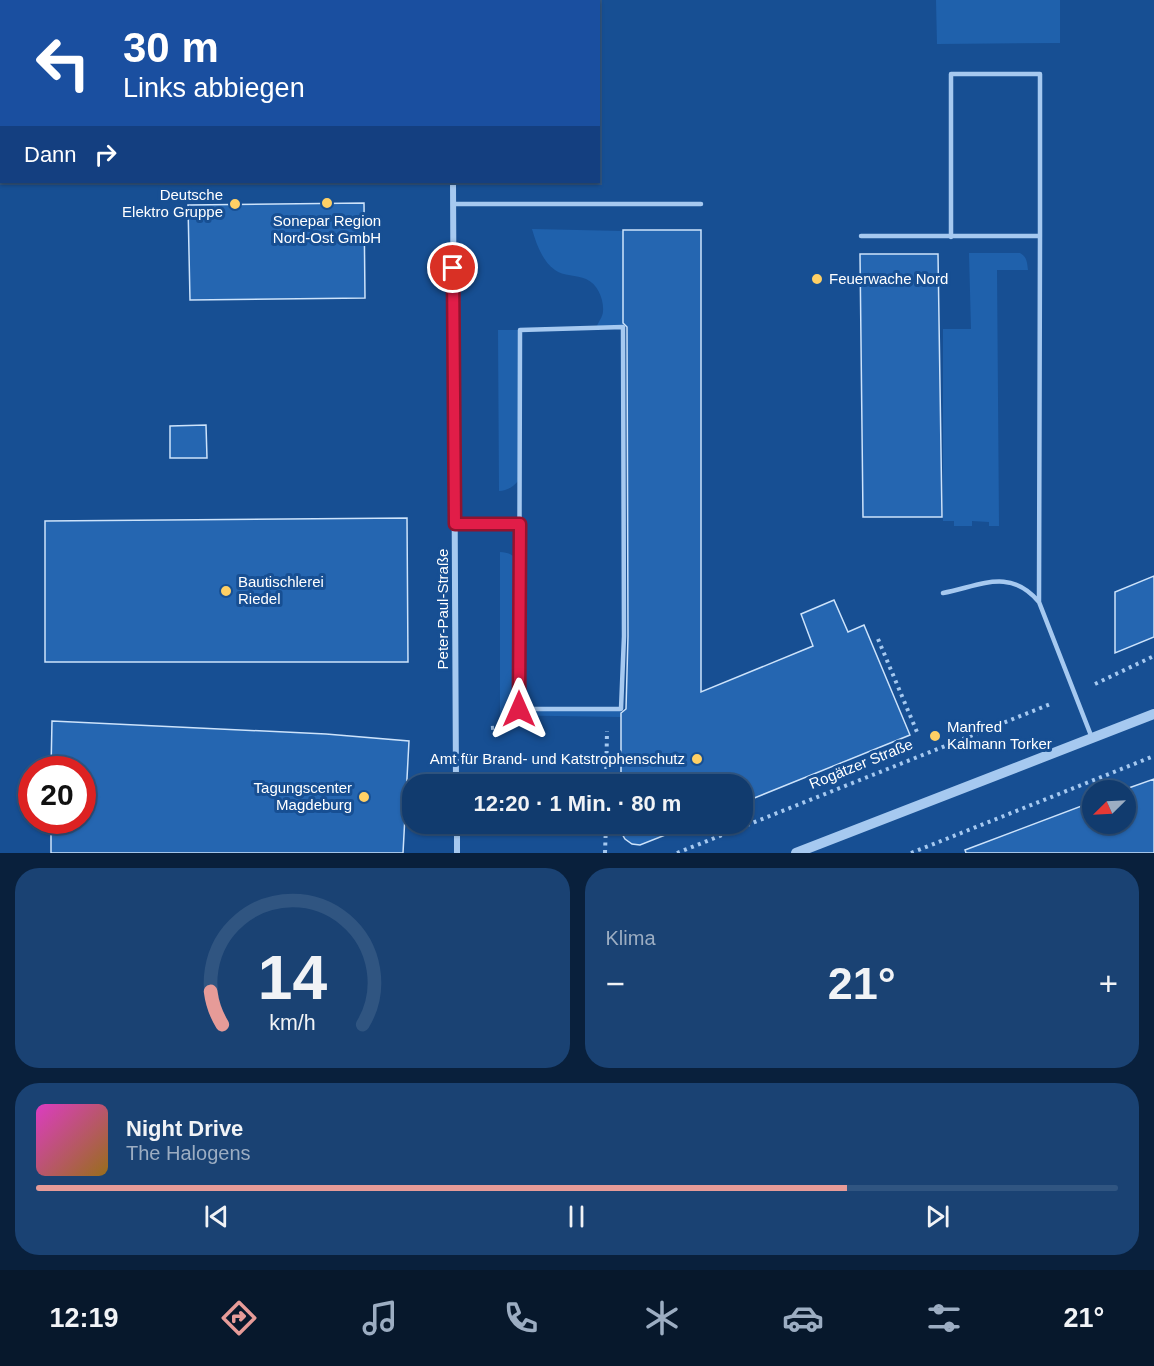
<!DOCTYPE html>
<html lang="de">
<head>
<meta charset="utf-8">
<style>
	body { margin:0; font-family:Arial,sans-serif; background:#1a4273; color:#f1f3f6; height:100vh; display:flex; flex-direction:column; font-size:22px; white-space:nowrap }
	* { box-sizing:border-box; margin:0 }
	p { font-size:20px; color:#9cadc2 }
	.icon { flex:none; width:33px; height:33px; fill:none; stroke:currentColor; stroke-width:2; stroke-linecap:round; stroke-linejoin:round }
	.map { position:relative; height:853px; overflow:hidden }
	.sheet { display:flex; flex-direction:column; gap:15px; padding:15px; background:#09203c; flex:1 }
	.sheet>* { flex:none }
	.top-card { position:absolute; left:0px; top:0px; width:600px; height:183px; box-shadow:0 2px 4px #0004,0 0 0 2px #305581; background:#1a4fa0; color:#fff; overflow:hidden }
	.needle { width:39px; rotate:246deg }
	.fabs { position:absolute; left:1082px; top:780px; display:grid; gap:12px }
	.fabs a { display:grid; place-items:center; width:54px; height:54px; border-radius:50%; background:#113b6e; box-shadow:0 2px 4px #0004,0 0 0 2px #305581; font-size:30px }
	.speed { position:absolute; left:18px; top:756px; display:flex; gap:12px; font-size:30px; font-weight:700; text-align:center }
	.speed>* { display:grid; place-content:center; width:78px; height:78px; border-radius:50%; background:#113b6e; box-shadow:0 2px 4px #0004,0 0 0 2px #305581; line-height:1 }
	.speed .limit { border:9px solid #d22; background:#fff; color:#111 }
	.pin { position:absolute; display:grid; place-items:center; width:51px; height:51px; color:#fff; margin:-26px; border:3px solid #fff; border-radius:50%; box-shadow:0 2px 6px #0007 }
	.me { position:absolute; width:66px; margin:-33px; rotate:0deg; stroke-linejoin:round; filter:drop-shadow(0 0 4px #0008) }
	.turn { display:flex; align-items:center; gap:21px; height:126px; padding:0 24px; font-size:27px }
	.turn .icon { width:78px; height:78px; stroke-width:2.5 }
	.turn b { display:block; font-size:42px; line-height:51px }
	.then { display:flex; align-items:center; height:57px; padding:0 24px; background:#0003; gap:12px; font-size:22px }
	.big { font-size:45px; font-weight:700; line-height:1.1 }
	.sheet .widget { flex:1; display:flex; flex-direction:column; justify-content:center; gap:9px; min-width:0; padding:0 21px; border-radius:24px; background:#1a4273 }
	.sheet .dial { align-items:center; gap:0 }
	.dial svg { height:156px; overflow:visible; fill:none; stroke:#305581; stroke-width:7; stroke-linecap:round; text-anchor:middle }
	.dial text { fill:#f1f3f6; stroke:none }
	.song { display:flex; align-items:center; gap:18px }
	.cover { width:72px; height:72px; border-radius:9px; background:linear-gradient(135deg,hsl(310 70% 55%),hsl(40 70% 35%)) }
	.played { height:6px; border-radius:3px; background:linear-gradient(90deg,#e69b98 75%,#305581 75%) }
	.keys { display:flex; justify-content:space-around; direction:ltr }
	.heat { display:flex; justify-content:space-between; align-items:center; font-size:33px; direction:ltr }
	.sheet .tiles { flex:1; display:grid; gap:15px; grid-template-columns:1fr 1fr }
	.widget:last-child { grid-column:span 2 }
	.trip { position:absolute; left:402px; top:774px; width:351px; height:60px; border-radius:24px; background:#113b6e; box-shadow:0 2px 4px #0004,0 0 0 2px #305581; font-weight:700; line-height:60px; text-align:center }
	.tabs { display:flex; height:96px; justify-content:space-around; align-items:center; background:#07182c; color:#9cadc2 }
	.tabs .icon { width:42px; height:42px }
	.tabs .selected { color:#e69b98 }
	.tabs b { font-size:27px; color:#f1f3f6 }
	.map>svg:first-child { display:block }
	.green { fill:#1f61ac }
	.building { fill:#2566b1; stroke:#cde3fb; stroke-width:1.5 }
	.lines { fill:none; stroke-linecap:round; stroke-linejoin:round }
	.path { stroke:#a6c9f0; stroke-width:4; stroke-dasharray:3 4.5; stroke-linecap:butt }
	.service { stroke:#a6c9f0; stroke-width:4.5 }
	.minor { stroke:#a6c9f0; stroke-width:6 }
	.tertiary { stroke:#a6c9f0; stroke-width:10 }
	.route-casing { stroke:#92132f; stroke-width:15 }
	.route { stroke:#e11d48; stroke-width:10 }
	.poi-dot { fill:#ffd065; stroke:#174f93; stroke-width:2 }
	.labels { text-anchor:middle; stroke-width:6; stroke-linejoin:round; paint-order:stroke }
	.poi-label { font-size:15px; fill:#fff; stroke:#174f93; text-anchor:end }
	.street-label { font-size:15px; fill:#fff; stroke:#174f93 }
</style>
</head>
<body>
<div class="map">
<svg width="1154" height="853" viewBox="0 0 1154 853">
	<rect width="100%" height="100%" fill="#174f93"/>
	<!-- green -->
	<path class="green" d="M936 0H1060V43L937 44Z
		M532 229 623 231V327L596 328C598 322 603 317 603 311 604 300 598 284 586 279 577 275 563 276 555 270 542 261 536 243 532 229Z
		M969 253H1020C1027 257 1027 262 1028 270H997L999 526H989V522L972 521V526H954V521H943V329H971Z
		M498 330H520L518 481C513 487 508 490 499 491Z
		M500 552C511 553 515 555 519 567V709H621V717L500 715Z"/>
	<!-- building -->
	<path class="building" d="M364 203 365 298 190 300 188 205Z
		M623 230H701V692L813 646 801 614 834 600 848 632 864 625 910 735 742 803V784H621V713L626 709 628 636 627 327 623 323Z
		M860 254H938L942 517H863Z
		M206 425 207 458H170V426Z
		M407 518 408 662H45V521Z
		M1154 576V637L1115 653V592Z
		M52 721 326 734 409 741 403 853H51V820H82V770H51Z
		M1154 779V853H966L965 850 1092 802V824H1125V790H1123Z
		M621 824H693L640 845 632 844 625 839 621 832Z"/>
	<g class="lines">
		<!-- path -->
		<path class="path" d="M878 639 917 732
			M1095 684 1154 656
			M491 728 505 727
			M606 784 607 731
			M605 853 606 824
			M677 853 1053 703
			M911 853 1154 756"/>
		<!-- service -->
		<path class="service" d="M453 204H701
			M861 236H1040L1039 602
			M951 237V74H1040V236
			M623 327 624 636 621 709H519L520 330Z
			M455 524H520
			M943 593C980 586 1010 567 1039 602L1092 738"/>
		<!-- minor -->
		<path class="minor" d="M452 2V0
			M453 182 456 784
			M457 824V853"/>
		<!-- tertiary -->
		<path class="tertiary" d="M796 853 1154 714"/>
	</g>
	<g class="lines">
		<defs>
			<path id="route" d="M453 268 455 524H520L519 709"/>
		</defs>
		<!-- route casing -->
		<use href="#route" class="route-casing"/>
		<!-- route -->
		<use href="#route" class="route"/>
	</g>
	<!-- markers -->
	<g class="poi-dot">
		<circle cx="327" cy="203" r="6"/>
		<circle cx="235" cy="204" r="6"/>
		<circle cx="817" cy="279" r="6"/>
		<circle cx="226" cy="591" r="6"/>
		<circle cx="935" cy="736" r="6"/>
		<circle cx="697" cy="759" r="6"/>
		<circle cx="364" cy="797" r="6"/>
	</g>
	<g class="labels">
		<!-- poi labels -->
		<g class="poi-label">
			<text x="223" y="200">Deutsche<tspan x="223" dy="17">Elektro Gruppe</tspan></text>
			<text x="327" y="226" text-anchor="middle">Sonepar Region<tspan x="327" dy="17">Nord-Ost GmbH</tspan></text>
			<text x="829" y="284" text-anchor="start">Feuerwache Nord</text>
			<text x="238" y="587" text-anchor="start">Bautischlerei<tspan x="238" dy="17">Riedel</tspan></text>
			<text x="947" y="732" text-anchor="start">Manfred<tspan x="947" dy="17">Kalmann Torker</tspan></text>
			<text x="685" y="764">Amt für Brand- und Katstrophenschutz</text>
			<text x="352" y="793">Tagungscenter<tspan x="352" dy="17">Magdeburg</tspan></text>
		</g>
		<!-- street labels -->
		<g class="street-label">
			<text transform="translate(443 609) rotate(-90)" y="5">Peter-Paul-Straße</text>
			<text transform="translate(861 764) rotate(-22)" y="5">Rogätzer Straße</text>
		</g>
	</g>
</svg>
<div class="fabs">
<a><svg class="needle" viewBox="-14 -14 28 28"><path d="M0-13l5 13h-10z" fill="#e53935"/><path d="M0 13l5-13h-10z" fill="#9cadc2"/></svg></a>
</div>
<div class="speed"><div class="limit">20</div></div>
<div class="pin" style="left:453px;top:268px;background:#d93025"><svg class="icon" aria-label="arrive" viewBox="0 0 24 24"><path d="M6 21V4h12l-3 4 3 4H6"/></svg></div>
<svg class="me" style="left:519px;top:709px" viewBox="-20 -20 40 40"><path d="M0-17L14 15 0 8-14 15z" fill="#e11d48" stroke="#fff" stroke-width="4"/></svg>
<div class="trip">12:20 · 1 Min. · 80 m</div>
<div class="top-card">
<div class="turn"><svg class="icon" aria-label="left" viewBox="0 0 24 24"><path d="M17 20v-9H6M10 6l-5 5 5 5"/></svg><div><b>30 m</b>Links abbiegen</div></div>
<div class="then">Dann<svg class="icon" aria-label="right" viewBox="0 0 24 24"><path d="M7 20v-9h11M14 6l5 5-5 5"/></svg></div>
</div>
</div>
<section class="sheet">
<div class="tiles">
<div class="widget dial"><svg viewBox="0 0 100 80">
<path d="M14 69A42 42 0 1 1 86 69"/>
<path d="M14 69A42 42 0 0 1 8 52" stroke="#e69b98"/>
<text x="50" y="56" font-size="32" font-weight="700">14</text>
<text x="50" y="72" font-size="11">km/h</text>
</svg></div>
<div class="widget"><p>Klima</p>
<div class="heat"><a>−</a><b class="big">21°</b><a>+</a></div>
</div>
<div class="widget">
<div class="song"><i class="cover"></i><div><b>Night Drive</b><p>The Halogens</p></div></div>
<div class="played"></div>
<div class="keys"><svg class="icon" aria-label="previous" viewBox="0 0 24 24"><path d="M18 5L8 12l10 7zM5 5v14"/></svg><svg class="icon" aria-label="pause" viewBox="0 0 24 24"><path d="M8 5v14M16 5v14"/></svg><svg class="icon" aria-label="next" viewBox="0 0 24 24"><path d="M6 5l10 7-10 7zM19 5v14"/></svg></div>
</div>
</div>
</section>
<nav class="tabs">
<b>12:19</b>
<svg class="icon selected" aria-label="directions" viewBox="0 0 24 24"><path d="M12 3l9 9-9 9-9-9zM9 14v-3h6M13 9l2 2-2 2"/></svg>
<svg class="icon" aria-label="music" viewBox="0 0 24 24"><path d="M9 18V5l10-2v13"/><circle cx="6" cy="18" r="3"/><circle cx="16" cy="16" r="3"/></svg>
<svg class="icon" aria-label="phone" viewBox="0 0 24 24"><path d="M5 4h4l2 5-3 2q2 4 5 5l2-3 5 2v4C11 20 4 13 5 4z"/></svg>
<svg class="icon" aria-label="climate" viewBox="0 0 24 24"><path d="M12 3v18M4 7l16 10M4 17L20 7"/></svg>
<svg class="icon" aria-label="car" viewBox="0 0 24 24"><path d="M5 17H2v-5l4-1 3-4h7l3 4 3 1v5h-3M9 17h6M6 11h13"/><circle cx="7" cy="17" r="2"/><circle cx="17" cy="17" r="2"/></svg>
<svg class="icon" aria-label="filters" viewBox="0 0 24 24"><path d="M4 7h16M4 17h16"/><circle cx="9" cy="7" r="2"/><circle cx="15" cy="17" r="2"/></svg>
<b>21°</b>
</nav>
</body>
</html>
